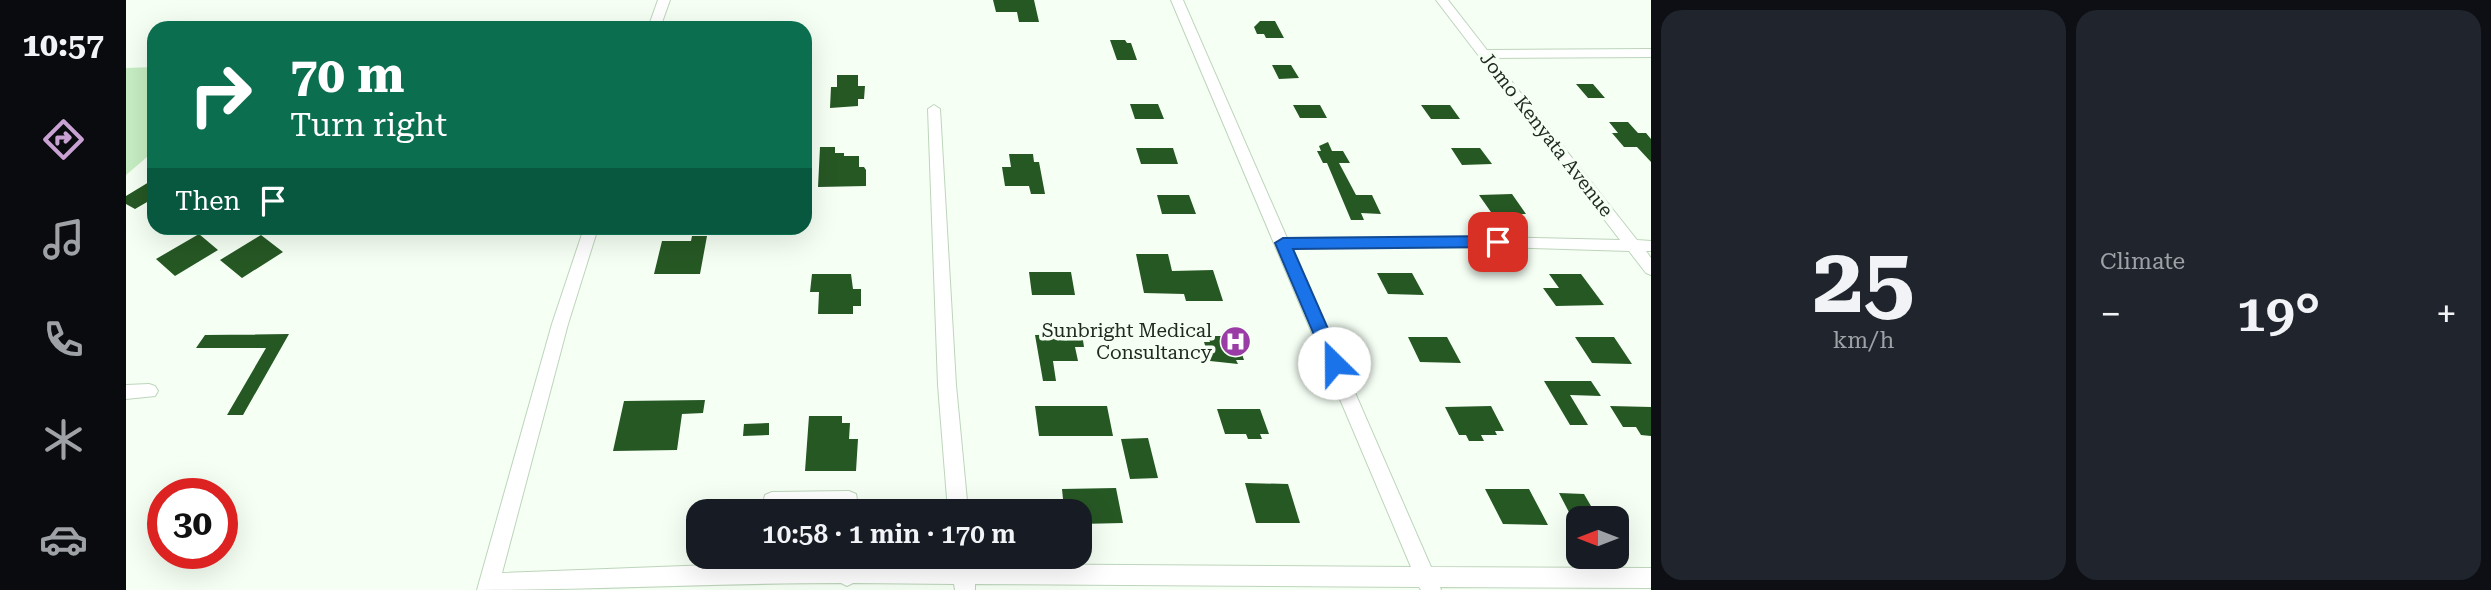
<!DOCTYPE html>
<html lang="en">
<head>
<meta charset="utf-8">
<style>
	body { margin:0; font-family:"Roboto Serif",serif; background:#20242c; color:#f1f3f6; height:100vh; display:flex; flex-direction:column; font-size:26px; white-space:nowrap }
	* { box-sizing:border-box; margin:0 }
	p { font-size:23px; color:#9ea1a6 }
	.icon { flex:none; width:38px; height:38px; fill:none; stroke:currentColor; stroke-width:2; stroke-linecap:round; stroke-linejoin:round }
	.map { position:relative; flex:1; overflow:hidden }
	.side { display:flex; flex-direction:column; gap:10px; padding:10px; background:#0d0f14; width:840px }
	.side>* { flex:none }
	.guide { position:absolute; left:21px; top:21px; width:665px; height:214px; border-radius:21px; box-shadow:0 7px 28px #0002; background:#0b6e4f; color:#fff; overflow:hidden }
	.needle { width:46px; rotate:270deg }
	.fabs { position:absolute; left:1440px; top:506px; display:grid; gap:14px }
	.fabs a { display:grid; place-items:center; width:63px; height:63px; border-radius:14px; background:#171b24; box-shadow:0 7px 28px #0002; font-size:35px }
	.speed { position:absolute; left:21px; top:478px; display:flex; gap:14px; font-size:35px; font-weight:700; text-align:center }
	.speed>* { display:grid; place-content:center; width:91px; height:91px; border-radius:50%; background:#171b24; box-shadow:0 7px 28px #0002; line-height:1 }
	.speed .limit { border:10px solid #d22; background:#fff; color:#111 }
	.pin { position:absolute; display:grid; place-items:center; width:60px; height:60px; color:#fff; margin:-30px; border-radius:14px; box-shadow:0 4px 10px #0006 }
	.me { position:absolute; width:77px; margin:-38px; rotate:337deg; stroke-linejoin:round; filter:drop-shadow(0 0 5px #0008) }
	.turn { display:flex; align-items:center; gap:24px; height:147px; padding:0 28px; font-size:32px }
	.turn .icon { width:91px; height:91px; stroke-width:2.5 }
	.turn b { display:block; font-size:49px; line-height:60px }
	.then { display:flex; align-items:center; height:66px; padding:0 28px; background:#0003; gap:14px; font-size:26px }
	.big { font-size:52px; font-weight:600; line-height:1.1 }
	.side .card { flex:1; display:flex; flex-direction:column; justify-content:center; gap:10px; min-width:0; padding:0 24px; border-radius:21px; background:#20242c }
	.side .dial { align-items:center; gap:0 }
	.dial b { font-size:91px; line-height:1 }
	.heat { display:flex; justify-content:space-between; align-items:center; font-size:38px; direction:ltr }
	.side .tiles { flex:1; display:grid; gap:10px; grid-template-columns:repeat(2,1fr) }
	.trip { position:absolute; left:560px; top:499px; width:406px; height:70px; border-radius:21px; background:#171b24; box-shadow:0 7px 28px #0002; font-weight:600; line-height:70px; text-align:center }
	main { display:flex; flex:1; min-height:0 }
	.tab-bar { display:flex; flex-direction:column; width:126px; justify-content:space-around; align-items:center; background:#090b0e; color:#9ea1a6 }
	.tab-bar .icon { width:49px; height:49px }
	.tab-bar .on { color:#c9a1d2 }
	.tab-bar b { font-size:32px; color:#f1f3f6 }
	.map>svg:first-child { display:block }
	.green { fill:#c6edc3 }
	.building { fill:#265824 }
	.lines { fill:none; stroke-linecap:round; stroke-linejoin:round }
	.minor-casing { stroke:#bdd5bb; stroke-width:2 }
	.minor { fill:#fff; fill-rule:evenodd }
	.route { fill:#1a73e8; stroke:#114b97; stroke-width:2 }
	.labels { text-anchor:middle; stroke-width:7; stroke-linejoin:round; paint-order:stroke }
	.street-label { font-size:19px; fill:#212a20; stroke:#f5fff4 }
	.poi-label { font-size:19px; fill:#212a20; stroke:#f5fff4; text-anchor:end }
</style>
</head>
<body>
<main>
<nav class="tab-bar">
<b>10:57</b>
<svg class="icon on" aria-label="directions" viewBox="0 0 24 24"><path d="M12 3l9 9-9 9-9-9zM9 14v-3h6M13 9l2 2-2 2"/></svg>
<svg class="icon" aria-label="music" viewBox="0 0 24 24"><path d="M9 18V5l10-2v13"/><circle cx="6" cy="18" r="3"/><circle cx="16" cy="16" r="3"/></svg>
<svg class="icon" aria-label="phone" viewBox="0 0 24 24"><path d="M5 4h4l2 5-3 2q2 4 5 5l2-3 5 2v4C11 20 4 13 5 4z"/></svg>
<svg class="icon" aria-label="climate" viewBox="0 0 24 24"><path d="M12 3v18M4 7l16 10M4 17L20 7"/></svg>
<svg class="icon" aria-label="car" viewBox="0 0 24 24"><path d="M5 17H2v-5l4-1 3-4h7l3 4 3 1v5h-3M9 17h6M6 11h13"/><circle cx="7" cy="17" r="2"/><circle cx="17" cy="17" r="2"/></svg>
</nav>
<div class="map">
<svg width="1525" height="590" viewBox="0 0 1525 590">
	<rect width="100%" height="100%" fill="#f5fff4"/>
	<!-- green -->
	<path class="green" d="M28 67V151L0 175V68Z"/>
	<!-- building -->
	<path class="building" d="M867 0H908L913 22H893L891 12H870Z
		M1134 21H1149L1158 38H1140L1138 34H1131L1128 27Z
		M984 40H999L1001 43H1005L1011 60H991Z
		M1146 65H1165L1173 78 1153 79Z
		M711 75H732V86H739L738 99H732V106L704 108 705 87H711Z
		M1450 84H1467L1479 98H1462Z
		M1004 104H1032L1038 119H1009Z
		M1167 105H1194L1201 118H1174Z
		M1295 105H1324L1334 119H1305Z
		M1483 122H1502L1512 133H1520L1525 139V162L1511 147H1498L1486 133H1492Z
		M1202 142 1206 151H1217L1224 163H1213L1230 195H1246L1255 214 1235 213 1238 220H1225L1201 163H1197L1191 151H1195L1193 146Z
		M694 147H709V153H718V156H733V167H738L740 170V186L692 187Z
		M1010 148H1047L1052 164H1015Z
		M1325 148H1354L1366 164 1336 165Z
		M883 154H907L908 162H913L919 194H905L903 186H879L876 167H885Z
		M28 179V198L9 209 0 204V196Z
		M1386 194 1400 214 1367 215 1353 195Z
		M1031 195H1063L1070 214H1036Z
		M73 234 92 250 49 276 30 259Z
		M135 235 157 252 116 278 94 260Z
		M566 236H581L574 274H528L536 241H565Z
		M1010 254H1042L1046 271 1087 270 1097 301H1060L1058 294 1018 293Z
		M903 272H945L949 295H906Z
		M1251 273H1286L1298 295 1262 294Z
		M686 274H725L727 289H735V306H727V314H692L693 292H684Z
		M1423 274H1455L1478 305 1430 306 1417 288H1433Z
		M163 334 117 415H101L140 348H70L79 335Z
		M956 334 958 347H949L952 361H927L930 381H917L909 335Z
		M1082 336H1110L1118 360H1110L1112 364 1084 361 1078 342H1084Z
		M1282 337H1321L1335 363 1294 362Z
		M1449 337H1488L1506 364 1466 363Z
		M1418 381H1465L1475 396 1444 395 1462 425H1444Z
		M579 400 577 413 556 414 551 450 487 451 498 401Z
		M909 406H981L987 436H913Z
		M1365 406 1378 431H1369L1371 435H1355L1358 441H1343L1340 435H1333L1319 407Z
		M1484 406 1525 407V436L1515 435 1510 427H1497Z
		M1091 409H1134L1143 434H1134L1136 439H1122L1120 434H1099Z
		M683 416H716V423H724L723 439H732L730 471H679Z
		M643 423V435L617 436 618 424Z
		M1022 438 1032 478 1004 479 995 439Z
		M1119 483 1162 484 1174 523H1130Z
		M990 488 997 523 954 524V511H924L922 499H937L936 489Z
		M1359 489H1403L1422 525 1377 524Z
		M1433 493 1458 494 1472 518H1446Z"/>
	<g class="lines">
		<defs>
			<path id="minor" d="M532 0H544L534 28H522Z
				M1045 0H1057L1161 238 1372 237 1494 240 1310 0H1322L1361 50 1525 49V57L1367 58 1511 240 1525 241V251H1520L1525 258V275L1520 273 1503 251 1372 247 1166 248 1305 567 1525 568V588L1314 587 1315 590H1295L1293 587 849 584V590H829L828 584 727 583 721 586 715 583C593 583 472 590 351 590L426 324 458 228H472L442 324 376 573 637 563 711 564V556H731V564H827L826 556H846L847 564 1285 567Z
				M808 105 814 109 830 385 842 511H822L812 385 802 109Z
				M23 384 29 386 32 391 29 396 0 399V385Z
				M723 491 730 494 733 511H713V509L635 511 639 495 646 492Z"/>
		</defs>
		<!-- minor casing -->
		<use href="#minor" class="minor-casing"/>
		<!-- minor -->
		<use href="#minor" class="minor"/>
	</g>
	<!-- route -->
	<path class="route" d="M1372 236 1379 242 1372 247 1167 249 1217 363 1214 368H1202L1200 363 1149 243 1157 238Z"/>
	<!-- icons -->
	<defs>
		<symbol id="hospital-disc" viewBox="-11 -11 22 22"><circle r="9.5" fill="#993ca5" stroke="#f5fff4"/><path d="M-5-5h3v3.5h4V-5h3V5h-3V1.5h-4V5h-3Z" fill="#fff"/></symbol>
	</defs>
	<g fill-rule="evenodd">
		<use href="#hospital-disc" x="1092" y="324" width="35" height="35"/>
	</g>
	<g class="labels">
		<!-- street labels -->
		<g class="street-label">
			<text transform="translate(1421 134) rotate(52)" y="7">Jomo Kenyata Avenue</text>
		</g>
		<!-- poi labels -->
		<g class="poi-label">
			<text x="1086" y="337">Sunbright Medical<tspan x="1086" dy="22">Consultancy</tspan></text>
		</g>
	</g>
</svg>
<div class="fabs">
<a><svg class="needle" viewBox="-14 -14 28 28"><path d="M0-13l5 13h-10z" fill="#e53935"/><path d="M0 13l5-13h-10z" fill="#9ea1a6"/></svg></a>
</div>
<div class="speed"><div class="limit">30</div></div>
<div class="pin" style="left:1372px;top:242px;background:#d93025"><svg class="icon" aria-label="arrive" viewBox="0 0 24 24"><path d="M6 21V4h12l-3 4 3 4H6"/></svg></div>
<svg class="me" style="left:1208px;top:363px" viewBox="-20 -20 40 40"><circle r="19" fill="#fff"/><path d="M0-13L10 11 0 6-10 11z" fill="#1a73e8"/></svg>
<div class="trip">10:58 · 1 min · 170 m</div>
<div class="guide">
<div class="turn"><svg class="icon" aria-label="right" viewBox="0 0 24 24"><path d="M7 20v-9h11M14 6l5 5-5 5"/></svg><div><b>70 m</b>Turn right</div></div>
<div class="then">Then<svg class="icon" aria-label="arrive" viewBox="0 0 24 24"><path d="M6 21V4h12l-3 4 3 4H6"/></svg></div>
</div>
</div>
<section class="side">
<div class="tiles">
<div class="card dial"><b>25</b><p>km/h</p></div>
<div class="card"><p>Climate</p>
<div class="heat"><a>−</a><b class="big">19°</b><a>+</a></div>
</div>
</div>
</section>
</main>
</body>
</html>
